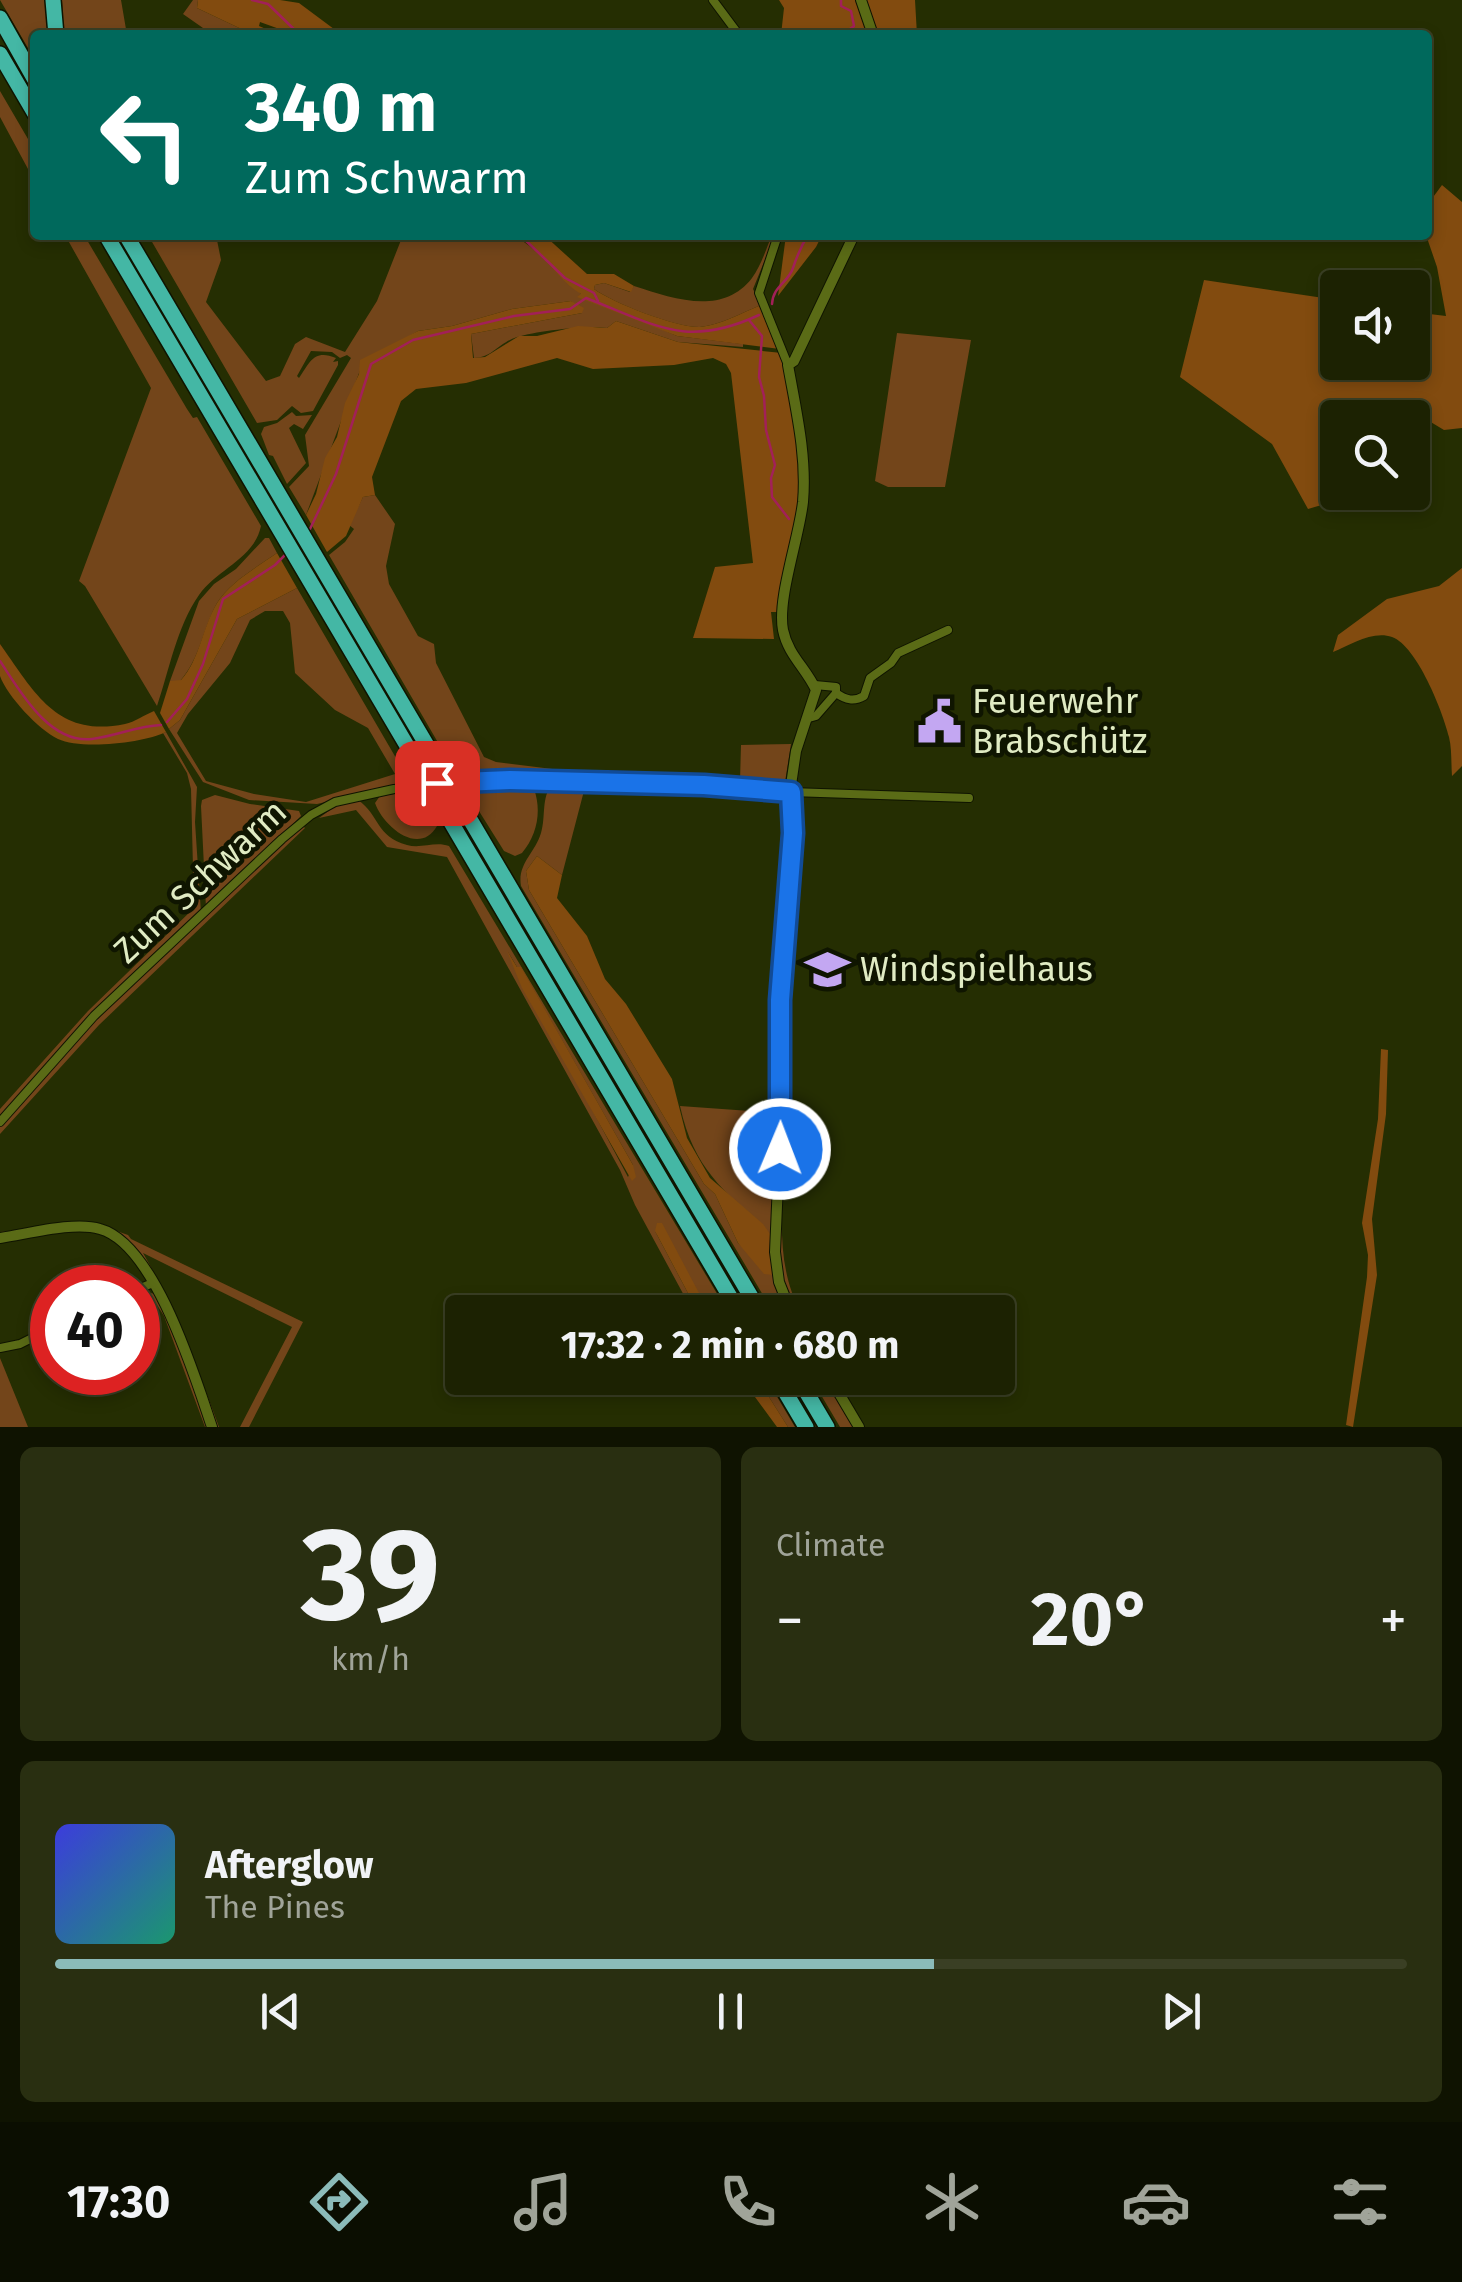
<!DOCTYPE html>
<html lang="en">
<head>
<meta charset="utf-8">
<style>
	body { margin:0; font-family:"Fira Sans",sans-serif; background:#292f11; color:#f1f3f6; height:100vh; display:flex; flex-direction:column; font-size:38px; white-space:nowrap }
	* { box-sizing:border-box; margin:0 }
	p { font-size:32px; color:#a0a499 }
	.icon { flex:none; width:55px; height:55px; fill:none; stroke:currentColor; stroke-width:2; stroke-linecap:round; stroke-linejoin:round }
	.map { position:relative; height:1427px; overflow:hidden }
	.drawer { display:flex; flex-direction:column; gap:20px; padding:20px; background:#0f1301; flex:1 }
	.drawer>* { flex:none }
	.guide { position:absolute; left:30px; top:30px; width:1402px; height:210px; border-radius:10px; box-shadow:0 5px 15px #0003,0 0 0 2px #3a3f24; background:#00695c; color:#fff; overflow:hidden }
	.fabs { position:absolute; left:1320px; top:270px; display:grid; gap:20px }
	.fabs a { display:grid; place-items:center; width:110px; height:110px; border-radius:10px; background:#1c2202; box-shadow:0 5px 15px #0003,0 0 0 2px #3a3f24; font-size:50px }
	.speed { position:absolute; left:30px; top:1265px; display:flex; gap:20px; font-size:50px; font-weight:700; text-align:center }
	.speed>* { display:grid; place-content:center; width:130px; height:130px; border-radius:50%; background:#1c2202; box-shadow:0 5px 15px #0003,0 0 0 2px #3a3f24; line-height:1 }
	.speed .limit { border:15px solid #d22; background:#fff; color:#111 }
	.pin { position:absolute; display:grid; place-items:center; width:85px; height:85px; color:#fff; margin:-42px; border-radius:20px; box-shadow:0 5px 15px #0006 }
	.me { position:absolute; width:110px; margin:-55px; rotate:1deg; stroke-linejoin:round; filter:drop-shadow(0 0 8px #0008) }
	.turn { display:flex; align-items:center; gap:35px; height:210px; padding:0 50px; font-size:45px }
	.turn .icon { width:130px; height:130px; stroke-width:2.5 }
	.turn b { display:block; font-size:70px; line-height:85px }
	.big { font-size:75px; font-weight:700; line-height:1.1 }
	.drawer .widget { flex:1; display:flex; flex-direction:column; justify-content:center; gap:15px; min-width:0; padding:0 35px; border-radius:15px; background:#292f11 }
	.drawer .dial { align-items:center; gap:0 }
	.dial b { font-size:130px; line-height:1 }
	.song { display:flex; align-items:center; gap:30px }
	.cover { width:120px; height:120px; border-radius:15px; background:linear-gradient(135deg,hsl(240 70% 55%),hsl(160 70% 35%)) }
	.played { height:10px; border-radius:5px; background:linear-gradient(90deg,#8bbbb9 65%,#3a3f24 65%) }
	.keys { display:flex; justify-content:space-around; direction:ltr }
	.heat { display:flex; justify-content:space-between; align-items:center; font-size:55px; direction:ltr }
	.drawer .tiles { flex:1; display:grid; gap:20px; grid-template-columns:1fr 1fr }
	.widget:last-child { grid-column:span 2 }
	.trip { position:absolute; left:445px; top:1295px; width:570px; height:100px; border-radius:10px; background:#1c2202; box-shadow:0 5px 15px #0003,0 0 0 2px #3a3f24; font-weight:700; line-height:100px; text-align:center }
	.tabs { display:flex; height:160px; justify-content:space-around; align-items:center; background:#0b0e01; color:#a0a499 }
	.tabs .icon { width:70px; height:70px }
	.tabs .selected { color:#8bbbb9 }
	.tabs b { font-size:45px; color:#f1f3f6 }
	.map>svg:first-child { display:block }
	.green { fill:#73451a; fill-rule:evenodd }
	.forest { fill:#824b0f }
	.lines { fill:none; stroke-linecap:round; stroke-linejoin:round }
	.stream { stroke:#a22058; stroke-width:2.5 }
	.minor-casing { stroke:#0f1400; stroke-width:10 }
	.tertiary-casing { stroke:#0f1400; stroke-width:12 }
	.motorway-casing { stroke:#0f1400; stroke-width:18 }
	.minor { stroke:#5a6b16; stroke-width:8 }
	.tertiary { stroke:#5a6b16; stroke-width:10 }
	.motorway { stroke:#44b7a5; stroke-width:15 }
	.motorway-bridge-casing { stroke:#0f1400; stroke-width:18; stroke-linecap:butt }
	.motorway-bridge { stroke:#44b7a5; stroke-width:15 }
	.route-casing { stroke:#114b97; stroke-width:25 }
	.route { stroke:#1a73e8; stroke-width:18 }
	.labels { text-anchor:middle; stroke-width:9; stroke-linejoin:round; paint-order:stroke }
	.poi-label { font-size:35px; fill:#e0ebc3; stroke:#0f1500; text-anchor:start }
	.street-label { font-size:35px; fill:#e0ebc3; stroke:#0f1500 }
</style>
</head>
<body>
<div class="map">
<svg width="1462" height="1427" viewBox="0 0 1462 1427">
	<rect width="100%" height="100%" fill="#252e02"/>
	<!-- green -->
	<path class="green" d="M0 0H48L51 35H35V60Z
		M62 0H121L127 35H64Z
		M193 0H198L197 8 254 35H213L183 14Z
		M0 91 35 151V182L0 117Z
		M65 235H84L187 409 193 418 197 417 261 526C254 559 217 569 199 595 177 626 169 671 157 706L85 586 79 581 151 388Z
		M148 235H216L221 260 206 302 266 381 280 376 295 344 306 337 345 352 377 301 403 235H493L503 241 517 237 546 258 581 294 677 336 743 344V347L678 342 616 321 607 328C586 325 537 331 517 337 500 342 492 358 474 358L471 334 582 313 571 301 512 309 452 326 418 331 362 365 306 515 289 487 309 466 305 435 351 358 347 355 340 358 332 352 311 351 297 376 299 378C310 362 314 349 336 358L333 362 338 361V365L313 411 301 413 292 406 277 420 257 423Z
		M772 235H775L753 289 761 305C741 313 721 325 700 327 677 328 613 303 594 289L595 285 604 283 630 292 634 286C672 298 722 317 752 278 761 266 766 249 772 235Z
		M897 333 971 340 945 487H888L875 481Z
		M292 412 296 416 312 415 303 429 294 424 289 428 306 463 287 484 273 456 269 455 261 434 264 427 277 423Z
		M375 495 395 524 386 566 389 584 418 636 434 644 436 663 484 757 496 762 617 777H700L690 781C613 782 535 774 458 777L329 555 345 542 354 529 349 525 363 497Z
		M265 538H269L277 553C257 567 230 582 217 603 203 628 200 659 180 681H170L199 601 214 584 236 569Z
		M297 588 410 782 317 804 249 800 203 782 169 729 180 720 237 619ZM265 611H283L290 623 295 673 335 710 368 728 395 774 306 802 254 794 206 781 177 733 188 714 230 663 250 620Z
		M166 732 197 787 195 822 201 913 94 1013 0 1119V1109L88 1011 194 908 191 789 187 773 163 733Z
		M791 744 785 782 778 786 740 781 741 745Z
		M462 784H528L534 789C542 811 537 835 522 853L515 856 504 851Z
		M552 785 585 787 562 875 537 856 526 871 529 890 704 1184 715 1194 738 1243 774 1275 787 1312H773L521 886C517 864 535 853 541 833 546 817 541 797 552 785Z
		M417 791 437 826C419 857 383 826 375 803L380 796Z
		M215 795 250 804 299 811 301 816 206 908 201 806 202 800Z
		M358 800C379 814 376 837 407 845 421 849 435 841 449 846L728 1312H709L655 1231 698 1312H693L635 1205 620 1170 447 857 387 847 356 810 319 818 337 805ZM508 952 517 967 521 968 633 1165 628 1177Z
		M302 825 305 828 99 1025 0 1134V1127L96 1020Z
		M680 1106 778 1113 772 1237C727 1191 695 1174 680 1106Z
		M783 1113 789 1114C786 1176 769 1257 801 1312H795C767 1263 782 1171 783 1113Z
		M91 1222 128 1235 131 1239 303 1322 249 1427H240L292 1327 143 1253C175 1308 197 1367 219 1427H215L158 1285 102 1226 0 1235V1232Z
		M142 1291 155 1294 167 1316 209 1427H205L164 1316 152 1297 138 1296Z
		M0 1358 28 1427H0Z
		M757 1378H766L795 1427H788Z
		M811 1378H825L855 1427H840Z"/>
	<!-- forest -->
	<path class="forest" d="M198 0H280L299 3 342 35H296L260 22 259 26 280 35H254L197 8Z
		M779 0H915L917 35H781L784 8Z
		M1442 185 1462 202V428L1444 430 1429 421 1413 438 1412 418H1338V492L1362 493 1308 509 1272 444 1180 377 1204 280 1337 300 1338 362H1412L1413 312 1446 316 1437 267 1426 235 1428 204Z
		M493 235H544L587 274H614L634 286 631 292 604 283 595 285 594 289C613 303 678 328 700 327 721 325 741 313 761 305L780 349 677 336 577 297 581 294C556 279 544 251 517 237L503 241Z
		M786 235H822L816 247 778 296Z
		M571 301 584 308 582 313 471 334 473 358 485 357 519 336H537L578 326 607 328 616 321 678 342 782 353C791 396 802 443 801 487 799 529 787 571 778 612H771L774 639 693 638 715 567 753 563 731 373 726 364 713 358 674 365 593 369 557 358 466 383 416 389 401 401 372 477 375 495 363 497 346 536 327 552 306 515 316 494 325 458 337 437 345 403 359 374 360 360 418 331 452 326 512 309Z
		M277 553 297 588 237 619 180 720 169 729 160 713 170 681 181 680C200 659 202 628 217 603 230 582 257 567 277 553Z
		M1462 568V766L1452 776C1451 764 1452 749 1449 737 1443 712 1417 646 1392 637 1373 630 1350 645 1333 652L1338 635 1387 599 1439 586Z
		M0 644C35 693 57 738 125 724 135 722 144 715 154 711L166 732C144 743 81 750 58 739 39 730 7 696 0 676 0 667 0 654 0 644Z
		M537 856 562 875 557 898 587 936 605 979 626 1004 672 1079 687 1138 710 1178 763 1224 772 1237 774 1275 764 1274 738 1243 715 1194 704 1184 529 890 526 871Z
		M507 951 517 967H521L633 1165 636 1177 632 1181 522 988Z
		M1381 1049 1388 1050 1386 1114 1372 1219 1377 1275 1353 1427 1346 1425 1367 1277 1368 1255 1362 1223 1378 1119Z
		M657 1223H662L709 1312H698L655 1231Z
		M741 1378H757L788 1427H777Z"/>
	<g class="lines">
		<!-- stream -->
		<path class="stream" d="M252 0 268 4 300 35
			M841 0V6L851 11 854 26 842 35
			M520 235 565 278 594 293 598 301
			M772 304C773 286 788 283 793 268 797 256 801 246 808 235
			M749 320 762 336 759 377 764 396 766 430 775 465 771 478 772 497 789 519
			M310 529 336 474 371 364 413 340 514 316 570 309 586 298C656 325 686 349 759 315
			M0 661C20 691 49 744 92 739 116 736 137 726 161 725
			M167 722 187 699 203 664 223 599 275 565 287 553"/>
		<defs>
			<path id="minor" d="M713 0 739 35
				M778 235 759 293 788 365
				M836 693C846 700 854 702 864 696L870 678 891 663 898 653 948 630
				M809 718 816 716 836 693V687L815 685
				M0 1122 94 1016 282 839 311 815 335 802 394 789 461 781 704 785 791 792 969 798
				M138 1289 153 1283
				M0 1348 20 1344 52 1328"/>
			<path id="tertiary" d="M861 0 873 35
				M0 1238C28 1234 74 1221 100 1229 155 1244 195 1377 212 1427
				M791 1312 779 1282 775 1252 781 1113 780 1000 793 833 791 785 796 751 816 690C806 668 788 655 783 630 777 599 799 538 803 502 807 456 796 410 788 365L794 361 854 235
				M830 1378 859 1427"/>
			<path id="motorway" d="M53 0 56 35
				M0 18 35 80
				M0 54 35 114
				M106 235 426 778
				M126 235 445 776
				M451 787 760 1312
				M432 790 739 1312
				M777 1378 806 1427
				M798 1378 827 1427"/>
		</defs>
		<!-- minor casing -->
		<use href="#minor" class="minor-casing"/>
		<!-- tertiary casing -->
		<use href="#tertiary" class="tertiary-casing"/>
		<!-- motorway casing -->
		<use href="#motorway" class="motorway-casing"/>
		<!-- minor -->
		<use href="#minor" class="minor"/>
		<!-- tertiary -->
		<use href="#tertiary" class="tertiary"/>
		<!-- motorway -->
		<use href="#motorway" class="motorway"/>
		<defs>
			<path id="motorway-bridge" d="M445 776 451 787
				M426 778 432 790"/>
		</defs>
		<!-- motorway-bridge casing -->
		<use href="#motorway-bridge" class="motorway-bridge-casing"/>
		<!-- motorway-bridge -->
		<use href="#motorway-bridge" class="motorway-bridge"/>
	</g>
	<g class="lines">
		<defs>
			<path id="route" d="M437 783 510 780 704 785 791 792 793 833 780 1000V1149"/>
		</defs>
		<!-- route casing -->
		<use href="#route" class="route-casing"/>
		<!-- route -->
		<use href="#route" class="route"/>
	</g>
	<!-- icons -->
	<defs>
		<symbol id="civic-bare" viewBox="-9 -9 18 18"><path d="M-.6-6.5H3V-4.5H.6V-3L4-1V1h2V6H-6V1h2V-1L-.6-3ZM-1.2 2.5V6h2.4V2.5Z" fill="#c3a7f2" stroke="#0f1500" stroke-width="2.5" paint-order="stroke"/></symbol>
		<symbol id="school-bare" viewBox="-9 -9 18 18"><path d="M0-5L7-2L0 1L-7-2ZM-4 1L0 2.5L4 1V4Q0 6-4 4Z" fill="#c3a7f2" stroke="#0f1500" stroke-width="2.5" paint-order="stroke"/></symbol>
	</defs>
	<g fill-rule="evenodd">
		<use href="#civic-bare" x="908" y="690" width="63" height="63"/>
		<use href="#school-bare" x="796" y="938" width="63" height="63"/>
	</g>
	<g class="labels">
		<!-- poi labels -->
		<g class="poi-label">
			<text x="972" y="713">Feuerwehr<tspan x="972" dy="40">Brabschütz</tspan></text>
			<text x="860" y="981">Windspielhaus</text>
		</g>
		<!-- street labels -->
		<g class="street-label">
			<text transform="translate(200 881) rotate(-43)" y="12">Zum Schwarm</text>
		</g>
	</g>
</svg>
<div class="fabs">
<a><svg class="icon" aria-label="sound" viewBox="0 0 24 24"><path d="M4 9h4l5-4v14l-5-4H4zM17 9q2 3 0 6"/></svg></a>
<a><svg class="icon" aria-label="search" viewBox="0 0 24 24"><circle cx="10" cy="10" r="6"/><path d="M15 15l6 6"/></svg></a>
</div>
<div class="speed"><div class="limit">40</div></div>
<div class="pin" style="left:437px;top:783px;background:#d93025"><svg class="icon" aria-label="arrive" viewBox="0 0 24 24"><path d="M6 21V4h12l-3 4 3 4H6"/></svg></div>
<svg class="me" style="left:780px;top:1149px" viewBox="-20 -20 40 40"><circle r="17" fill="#1a73e8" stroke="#fff" stroke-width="3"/><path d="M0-11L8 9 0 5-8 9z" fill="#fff"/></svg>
<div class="trip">17:32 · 2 min · 680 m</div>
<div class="guide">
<div class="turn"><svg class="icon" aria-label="left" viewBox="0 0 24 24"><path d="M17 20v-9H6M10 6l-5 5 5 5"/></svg><div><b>340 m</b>Zum Schwarm</div></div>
</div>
</div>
<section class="drawer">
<div class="tiles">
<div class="widget dial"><b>39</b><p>km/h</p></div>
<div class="widget"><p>Climate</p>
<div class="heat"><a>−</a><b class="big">20°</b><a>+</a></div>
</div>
<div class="widget">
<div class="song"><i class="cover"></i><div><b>Afterglow</b><p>The Pines</p></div></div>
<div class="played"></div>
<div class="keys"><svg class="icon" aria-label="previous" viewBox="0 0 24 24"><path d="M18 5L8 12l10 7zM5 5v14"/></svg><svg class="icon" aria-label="pause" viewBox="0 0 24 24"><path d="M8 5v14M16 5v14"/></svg><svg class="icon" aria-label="next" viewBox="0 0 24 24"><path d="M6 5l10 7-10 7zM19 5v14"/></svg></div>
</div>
</div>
</section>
<nav class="tabs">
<b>17:30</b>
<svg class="icon selected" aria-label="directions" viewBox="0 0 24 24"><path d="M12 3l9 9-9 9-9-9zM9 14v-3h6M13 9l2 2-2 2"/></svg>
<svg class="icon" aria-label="music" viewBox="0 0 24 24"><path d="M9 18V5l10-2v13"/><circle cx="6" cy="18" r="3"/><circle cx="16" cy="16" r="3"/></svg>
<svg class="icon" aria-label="phone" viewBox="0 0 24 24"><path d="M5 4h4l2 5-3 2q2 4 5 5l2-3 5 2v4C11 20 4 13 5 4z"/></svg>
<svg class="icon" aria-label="climate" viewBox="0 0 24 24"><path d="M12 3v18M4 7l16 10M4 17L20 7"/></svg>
<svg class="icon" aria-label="car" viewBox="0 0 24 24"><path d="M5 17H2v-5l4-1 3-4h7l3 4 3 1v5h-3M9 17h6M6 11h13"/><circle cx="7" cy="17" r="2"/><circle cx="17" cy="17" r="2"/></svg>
<svg class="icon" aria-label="filters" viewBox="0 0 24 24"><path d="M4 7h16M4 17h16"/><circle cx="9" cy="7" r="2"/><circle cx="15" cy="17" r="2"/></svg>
</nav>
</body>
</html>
